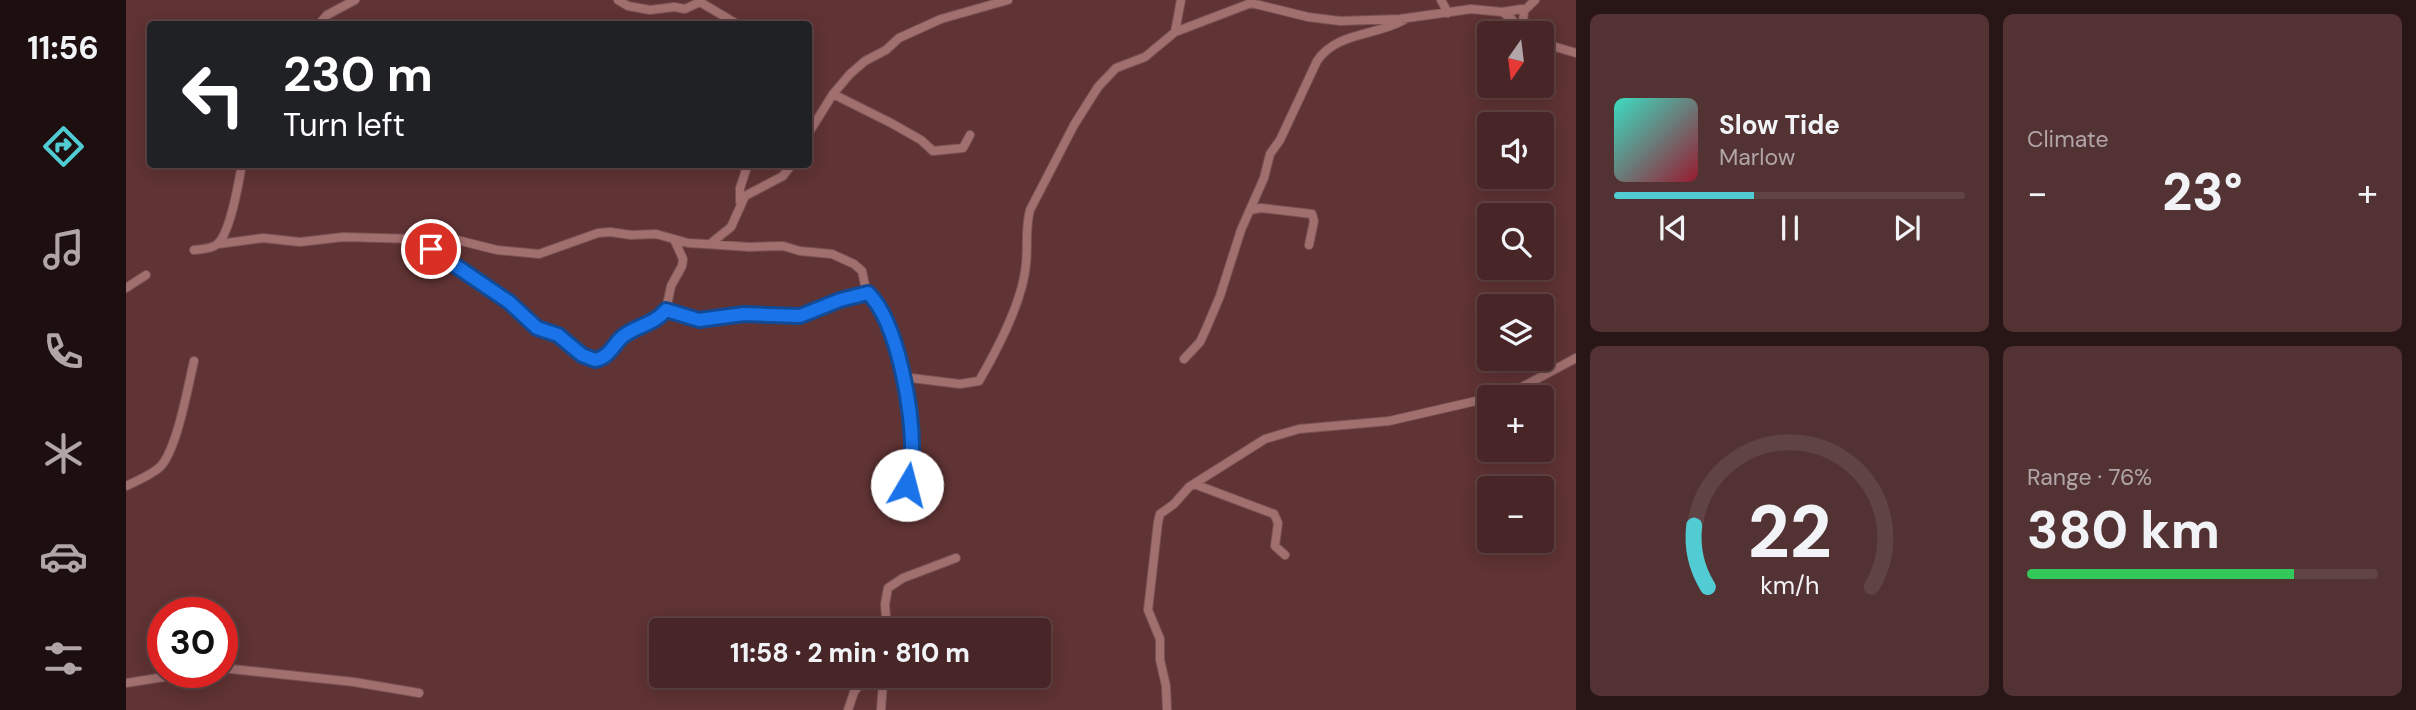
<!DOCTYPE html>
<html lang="en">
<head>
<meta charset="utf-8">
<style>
	body { margin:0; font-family:"DM Sans",sans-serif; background:#523233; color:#f1f3f6; height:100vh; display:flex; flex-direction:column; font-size:26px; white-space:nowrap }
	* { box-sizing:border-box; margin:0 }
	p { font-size:23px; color:#b1a5a7 }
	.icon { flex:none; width:38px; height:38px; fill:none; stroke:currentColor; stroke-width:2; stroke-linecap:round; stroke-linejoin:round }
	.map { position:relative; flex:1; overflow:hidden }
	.details { display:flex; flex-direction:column; gap:14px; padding:14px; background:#281515; width:840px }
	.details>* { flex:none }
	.hud { position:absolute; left:21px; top:21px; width:665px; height:147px; border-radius:7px; box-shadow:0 4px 18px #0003,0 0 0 2px #604344; background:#202124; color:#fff; overflow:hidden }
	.needle { width:46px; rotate:194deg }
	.tools { position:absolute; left:1351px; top:21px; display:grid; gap:14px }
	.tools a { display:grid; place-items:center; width:77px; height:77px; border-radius:7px; background:#482627; box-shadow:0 4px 18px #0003,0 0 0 2px #604344; font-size:35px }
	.speed { position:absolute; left:21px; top:597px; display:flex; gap:14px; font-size:35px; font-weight:700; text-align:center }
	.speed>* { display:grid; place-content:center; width:91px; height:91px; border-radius:50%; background:#482627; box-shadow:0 4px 18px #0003,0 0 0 2px #604344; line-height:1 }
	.speed .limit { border:10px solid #d22; background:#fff; color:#111 }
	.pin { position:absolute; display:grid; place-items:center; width:60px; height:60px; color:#fff; margin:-30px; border:4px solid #fff; border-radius:50%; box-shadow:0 2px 7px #0007 }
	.me { position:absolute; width:77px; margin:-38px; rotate:8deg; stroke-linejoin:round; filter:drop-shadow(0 0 5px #0008) }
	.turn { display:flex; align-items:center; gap:24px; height:147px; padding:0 21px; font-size:32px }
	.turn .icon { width:91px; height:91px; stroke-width:2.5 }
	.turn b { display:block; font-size:49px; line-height:60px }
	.big { font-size:52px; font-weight:800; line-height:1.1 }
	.details .card { flex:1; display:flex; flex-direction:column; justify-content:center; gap:10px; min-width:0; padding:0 24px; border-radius:10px; background:#523233 }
	.details .dial { align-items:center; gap:0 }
	.dial svg { height:182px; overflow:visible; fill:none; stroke:#604344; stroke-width:7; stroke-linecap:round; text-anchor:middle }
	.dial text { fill:#f1f3f6; stroke:none }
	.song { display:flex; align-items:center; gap:21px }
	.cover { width:84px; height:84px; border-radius:10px; background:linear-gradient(135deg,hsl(170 70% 55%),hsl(350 70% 35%)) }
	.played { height:7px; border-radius:4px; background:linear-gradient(90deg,#51ccd2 40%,#604344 40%) }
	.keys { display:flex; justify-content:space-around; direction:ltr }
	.heat { display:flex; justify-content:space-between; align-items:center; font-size:38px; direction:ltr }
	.charge { height:10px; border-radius:5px; background:linear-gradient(90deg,#34c759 76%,#604344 0) }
	.details .tiles { flex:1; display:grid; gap:14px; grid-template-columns:repeat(2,1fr) }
	.trip { position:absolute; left:523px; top:618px; width:402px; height:70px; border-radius:7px; background:#482627; box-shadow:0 4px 18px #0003,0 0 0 2px #604344; font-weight:800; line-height:70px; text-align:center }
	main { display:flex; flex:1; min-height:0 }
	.menu { display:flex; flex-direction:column; width:126px; justify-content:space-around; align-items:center; background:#1d0f10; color:#b1a5a7 }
	.menu .icon { width:49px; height:49px }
	.menu .on { color:#51ccd2 }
	.menu b { font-size:32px; color:#f1f3f6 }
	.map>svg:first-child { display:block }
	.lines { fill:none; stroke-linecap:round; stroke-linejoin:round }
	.minor-casing { stroke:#795354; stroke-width:10 }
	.minor { stroke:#a16f6e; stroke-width:8 }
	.route-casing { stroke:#114b97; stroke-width:18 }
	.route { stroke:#1a73e8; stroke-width:12 }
</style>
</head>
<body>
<main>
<nav class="menu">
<b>11:56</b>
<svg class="icon on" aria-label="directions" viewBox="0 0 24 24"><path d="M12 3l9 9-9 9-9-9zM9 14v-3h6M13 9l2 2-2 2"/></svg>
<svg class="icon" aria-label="music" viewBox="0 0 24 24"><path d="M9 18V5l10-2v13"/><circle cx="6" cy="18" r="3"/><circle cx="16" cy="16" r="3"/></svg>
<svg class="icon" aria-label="phone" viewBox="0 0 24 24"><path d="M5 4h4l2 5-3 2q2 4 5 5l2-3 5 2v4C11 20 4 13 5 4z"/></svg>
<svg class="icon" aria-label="climate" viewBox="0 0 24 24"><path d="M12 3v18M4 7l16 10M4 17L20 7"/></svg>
<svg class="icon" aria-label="car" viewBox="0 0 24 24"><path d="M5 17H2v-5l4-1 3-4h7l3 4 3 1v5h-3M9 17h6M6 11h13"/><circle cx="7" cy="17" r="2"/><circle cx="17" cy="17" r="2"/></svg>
<svg class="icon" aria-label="filters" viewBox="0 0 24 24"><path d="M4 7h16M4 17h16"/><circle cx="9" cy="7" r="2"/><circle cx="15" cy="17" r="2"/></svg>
</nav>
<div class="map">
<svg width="1450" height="710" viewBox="0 0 1450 710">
	<rect width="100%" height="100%" fill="#603334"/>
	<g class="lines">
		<defs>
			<path id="minor" d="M492 0 502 6 524 10 548 7 559 9 574 2 611 24
				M1315 0 1322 13
				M1398 11 1409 0
				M1376 12 1385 18 1395 33
				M193 24 201 15 229 0
				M1049 32 1055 0
				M1416 43 1450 53
				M707 94 765 123 795 140 807 151 837 148 844 135
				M682 134 707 94 724 74 739 61 760 50 773 38 815 19 882 0
				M614 202V188L622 164
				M1124 210 1135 208 1186 214 1188 221 1183 245
				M284 240 305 249 384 302 411 328 432 335 456 355 469 360 477 358 494 339 530 319 540 310 545 286 556 266 557 259 548 239
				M92 244 137 238 174 242 217 237 292 239 307 234 371 250 413 254 472 233 484 232 505 235 530 234 562 243 580 244 623 247 657 246 674 251 706 254 728 264 736 271 740 290 758 316 771 352 780 389 786 452 781 485
				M584 244 605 227 619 196 657 176 666 164
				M68 250C75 249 85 249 90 245 104 236 113 181 116 164
				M0 288 20 275
				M540 310 573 320 618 315 674 316 714 300 742 293
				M1058 359 1074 342 1080 329 1094 296 1115 230 1138 178 1144 154 1154 140 1191 61C1210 32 1250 36 1278 20
				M777 377 834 384 853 381C871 350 897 300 900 264 902 246 899 228 904 210L948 125 972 87 990 68 1019 57 1049 32 1125 3 1182 17 1214 21 1274 19 1345 9 1376 12 1396 9 1398 11 1396 33
				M1367 397 1396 387 1450 358
				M1068 484 1148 514 1152 523 1149 546 1159 555
				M0 486C11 481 25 475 34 467 51 450 62 386 68 361
				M761 630 759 604 762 588 777 578 830 558
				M96 668 228 682 293 693
				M754 676 757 682 755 710
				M0 683 70 672
				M722 710 728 692 740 676
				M1041 710 1040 686 1034 660V639L1022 610 1032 522 1034 514 1048 504 1063 487 1139 439 1173 429 1263 421 1363 398"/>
		</defs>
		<!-- minor casing -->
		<use href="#minor" class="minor-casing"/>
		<!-- minor -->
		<use href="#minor" class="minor"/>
	</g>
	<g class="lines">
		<defs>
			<path id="route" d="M305 249 383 302 411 328 432 335 456 355 469 360C483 357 486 347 495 338 508 326 528 325 540 310L573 320 618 314 674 316 714 300 742 293C772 322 787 412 786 453 786 464 783 475 781 485"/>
		</defs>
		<!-- route casing -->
		<use href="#route" class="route-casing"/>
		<!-- route -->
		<use href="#route" class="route"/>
	</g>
</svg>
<div class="tools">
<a><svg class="needle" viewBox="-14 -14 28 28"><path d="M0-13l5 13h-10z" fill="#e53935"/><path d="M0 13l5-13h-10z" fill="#b1a5a7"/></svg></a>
<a><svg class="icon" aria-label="sound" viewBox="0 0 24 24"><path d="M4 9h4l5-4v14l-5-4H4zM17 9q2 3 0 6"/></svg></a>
<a><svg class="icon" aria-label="search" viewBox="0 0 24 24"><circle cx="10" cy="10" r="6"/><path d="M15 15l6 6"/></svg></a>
<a><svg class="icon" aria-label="layers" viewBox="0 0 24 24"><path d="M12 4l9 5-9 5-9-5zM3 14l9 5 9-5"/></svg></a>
<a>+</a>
<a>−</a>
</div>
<div class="speed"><div class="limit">30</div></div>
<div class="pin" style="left:305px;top:249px;background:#d93025"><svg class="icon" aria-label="arrive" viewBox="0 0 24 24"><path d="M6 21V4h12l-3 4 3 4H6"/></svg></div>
<svg class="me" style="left:781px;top:485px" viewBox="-20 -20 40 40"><circle r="19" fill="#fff"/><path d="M0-13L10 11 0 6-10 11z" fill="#1a73e8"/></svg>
<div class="trip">11:58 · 2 min · 810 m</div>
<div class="hud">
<div class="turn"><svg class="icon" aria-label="left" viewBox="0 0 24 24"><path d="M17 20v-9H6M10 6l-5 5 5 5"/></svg><div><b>230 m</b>Turn left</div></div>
</div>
</div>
<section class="details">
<div class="tiles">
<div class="card">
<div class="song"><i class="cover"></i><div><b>Slow Tide</b><p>Marlow</p></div></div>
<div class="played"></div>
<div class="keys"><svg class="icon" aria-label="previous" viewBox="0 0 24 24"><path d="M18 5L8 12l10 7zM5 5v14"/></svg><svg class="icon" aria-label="pause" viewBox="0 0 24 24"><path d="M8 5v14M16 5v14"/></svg><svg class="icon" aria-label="next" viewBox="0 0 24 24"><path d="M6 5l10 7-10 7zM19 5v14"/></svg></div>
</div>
<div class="card"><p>Climate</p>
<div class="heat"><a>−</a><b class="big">23°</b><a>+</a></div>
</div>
<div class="card dial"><svg viewBox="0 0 100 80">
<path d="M14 69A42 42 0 1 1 86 69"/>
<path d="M14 69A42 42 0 0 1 8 42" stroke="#51ccd2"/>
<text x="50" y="56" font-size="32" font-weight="700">22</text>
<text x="50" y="72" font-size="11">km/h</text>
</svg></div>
<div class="card"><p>Range · 76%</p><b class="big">380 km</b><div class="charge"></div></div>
</div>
</section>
</main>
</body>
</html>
